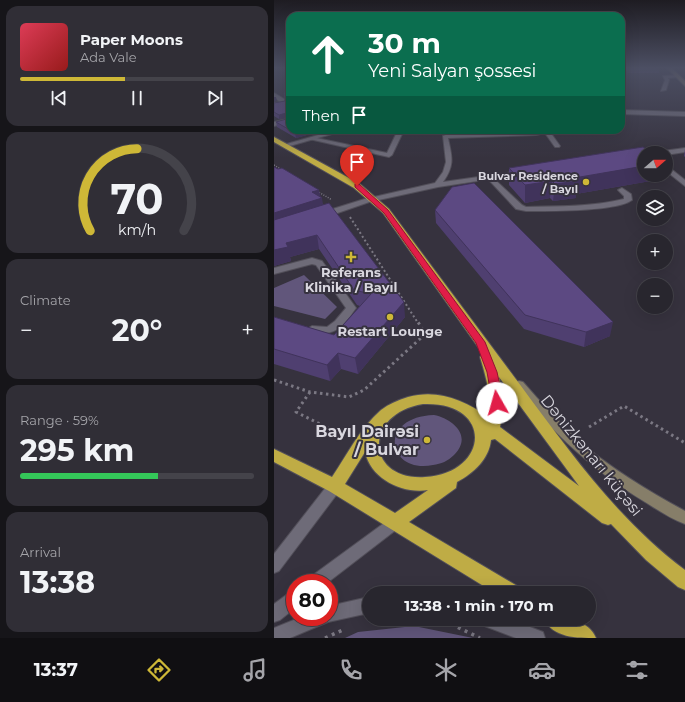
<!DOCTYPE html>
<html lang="en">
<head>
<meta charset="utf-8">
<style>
	body { margin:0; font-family:Montserrat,sans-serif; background:#302e36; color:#f1f3f6; height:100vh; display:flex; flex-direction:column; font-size:15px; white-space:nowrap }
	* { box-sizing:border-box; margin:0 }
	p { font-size:13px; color:#a5a5aa }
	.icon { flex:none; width:22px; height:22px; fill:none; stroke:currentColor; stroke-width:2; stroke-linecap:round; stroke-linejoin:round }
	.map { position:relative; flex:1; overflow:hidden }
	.details { display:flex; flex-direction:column; gap:6px; padding:6px; background:#161519; width:274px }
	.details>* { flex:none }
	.banner { position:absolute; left:12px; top:12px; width:339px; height:122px; border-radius:12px; box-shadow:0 4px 16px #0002,0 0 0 1px #44434a; background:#0b6e4f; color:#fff; overflow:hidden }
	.needle { width:26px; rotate:70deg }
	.buttons { position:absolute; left:363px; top:146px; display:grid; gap:8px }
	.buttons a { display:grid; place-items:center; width:36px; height:36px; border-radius:50%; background:#28262e; box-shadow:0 4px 16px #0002,0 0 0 1px #44434a; font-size:20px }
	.speed { position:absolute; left:12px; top:574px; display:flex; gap:8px; font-size:20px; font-weight:700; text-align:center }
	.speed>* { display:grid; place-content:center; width:52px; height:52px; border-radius:50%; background:#28262e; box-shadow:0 4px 16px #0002,0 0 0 1px #44434a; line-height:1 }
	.speed .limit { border:6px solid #d22; background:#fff; color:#111 }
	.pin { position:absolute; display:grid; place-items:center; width:34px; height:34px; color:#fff; margin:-41px -17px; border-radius:50% 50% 50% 0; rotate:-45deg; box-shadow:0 0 4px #0007 }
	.pin .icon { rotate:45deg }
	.me { position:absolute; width:44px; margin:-22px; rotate:353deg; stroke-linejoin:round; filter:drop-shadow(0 0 3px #0008) }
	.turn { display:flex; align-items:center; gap:14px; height:84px; padding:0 16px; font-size:18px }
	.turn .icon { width:52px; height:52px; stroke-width:2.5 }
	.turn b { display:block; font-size:28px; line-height:34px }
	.then { display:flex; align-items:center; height:38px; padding:0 16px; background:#0003; gap:8px; font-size:15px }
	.big { font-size:30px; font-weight:700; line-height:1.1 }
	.details .tile { flex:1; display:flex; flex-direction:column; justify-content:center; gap:6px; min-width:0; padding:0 14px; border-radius:12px; background:#302e36 }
	.details .dial { align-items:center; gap:0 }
	.dial svg { height:104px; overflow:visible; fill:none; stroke:#44434a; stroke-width:7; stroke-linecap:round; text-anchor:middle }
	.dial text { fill:#f1f3f6; stroke:none }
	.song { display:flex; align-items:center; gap:12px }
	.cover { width:48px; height:48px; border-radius:6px; background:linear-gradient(135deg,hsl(350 70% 55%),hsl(0 70% 35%)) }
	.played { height:4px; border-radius:2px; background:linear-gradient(90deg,#ceb837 45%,#44434a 45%) }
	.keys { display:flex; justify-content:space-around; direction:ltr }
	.heat { display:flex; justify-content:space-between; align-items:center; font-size:22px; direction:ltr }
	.charge { height:6px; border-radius:3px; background:linear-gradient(90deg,#34c759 59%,#44434a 0) }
	.trip { position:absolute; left:88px; top:586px; width:234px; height:40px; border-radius:20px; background:#28262e; box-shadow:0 4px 16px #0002,0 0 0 1px #44434a; font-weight:700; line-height:40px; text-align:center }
	.menu { display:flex; height:64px; justify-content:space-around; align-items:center; background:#100f12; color:#a5a5aa }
	.menu .icon { width:28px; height:28px }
	.menu .on { color:#ceb837 }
	.menu b { font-size:18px; color:#f1f3f6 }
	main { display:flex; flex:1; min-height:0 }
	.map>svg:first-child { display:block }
	.green { fill:#61567b }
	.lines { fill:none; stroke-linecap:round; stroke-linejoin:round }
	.lane-casing { stroke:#524f59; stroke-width:2 }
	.street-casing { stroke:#524f59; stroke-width:2 }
	.secondary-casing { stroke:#524f59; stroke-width:2 }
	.highway-casing { stroke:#524f59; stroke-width:2 }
	.path-far3 { stroke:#7b7883; stroke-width:1.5; stroke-dasharray:1 1.5; stroke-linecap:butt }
	.path-far2 { stroke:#7b7883; stroke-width:2; stroke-dasharray:2 2.5; stroke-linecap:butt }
	.path-far1 { stroke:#7b7883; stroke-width:3; stroke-dasharray:2.5 3.5; stroke-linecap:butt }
	.path { stroke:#7b7883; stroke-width:3.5; stroke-dasharray:3 4.5; stroke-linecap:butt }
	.lane { fill:#6e6b78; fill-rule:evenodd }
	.street { fill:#6e6b78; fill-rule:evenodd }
	.secondary { fill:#867e69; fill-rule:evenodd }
	.highway { fill:#bfac45; fill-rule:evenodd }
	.wall { fill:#4f3f70 }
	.shaded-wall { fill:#40335b }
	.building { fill:#5c4982; stroke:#40335b }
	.route { fill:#e11d48; stroke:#92132f }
	.poi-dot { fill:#ceb837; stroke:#36323e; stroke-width:1.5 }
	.labels { text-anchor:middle; stroke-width:4; stroke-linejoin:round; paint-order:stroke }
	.far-poi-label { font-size:11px; font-weight:bold; fill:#d9d7df; stroke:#36323e; text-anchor:end }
	.poi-label { font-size:13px; font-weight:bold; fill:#d9d7df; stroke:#36323e }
	.near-poi-label { font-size:16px; font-weight:bold; fill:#d9d7df; stroke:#36323e; text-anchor:end }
	.near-street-label { font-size:16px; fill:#d9d7df; stroke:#36323e }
</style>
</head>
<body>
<main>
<section class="details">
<div class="tile">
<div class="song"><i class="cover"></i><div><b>Paper Moons</b><p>Ada Vale</p></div></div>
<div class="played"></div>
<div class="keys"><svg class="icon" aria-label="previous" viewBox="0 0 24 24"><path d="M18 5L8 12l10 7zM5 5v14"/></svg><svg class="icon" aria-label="pause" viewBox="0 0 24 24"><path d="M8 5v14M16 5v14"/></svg><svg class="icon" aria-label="next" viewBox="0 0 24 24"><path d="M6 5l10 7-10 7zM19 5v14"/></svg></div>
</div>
<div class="tile dial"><svg viewBox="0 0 100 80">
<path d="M14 69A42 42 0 1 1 86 69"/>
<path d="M14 69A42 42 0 0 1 50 6" stroke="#ceb837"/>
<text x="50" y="56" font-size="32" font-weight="700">70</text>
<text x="50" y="72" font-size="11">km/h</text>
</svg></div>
<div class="tile"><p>Climate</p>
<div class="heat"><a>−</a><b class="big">20°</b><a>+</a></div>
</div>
<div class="tile"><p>Range · 59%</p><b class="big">295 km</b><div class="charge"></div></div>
<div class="tile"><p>Arrival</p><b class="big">13:38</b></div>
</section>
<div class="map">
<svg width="411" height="638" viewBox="0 0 411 638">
	<rect width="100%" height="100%" fill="#36323e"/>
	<!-- green -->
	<path class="green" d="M30 275 63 307 51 319 0 306V288Z
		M160 415C179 419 199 436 180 455 174 461 167 464 159 465 113 474 103 417 160 415Z
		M140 626 199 638H71L84 632Z"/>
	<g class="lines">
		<defs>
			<path id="lane" d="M405 75V77L394 78 395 80 392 90 387 91 391 80 389 76Z
				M0 93 10 99 11 104 0 107V103L6 102 0 97Z
				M16 118V122L0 126V122Z
				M126 130 129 132 118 155 115 157 35 139 38 137 113 153 123 132Z
				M392 165 411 180V186L392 171Z
				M216 176 218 177 248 205 252 207C285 206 318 207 350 199V196L344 190 348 188 357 194 358 200C343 212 273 211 252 211L242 209 214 179 212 178Z
				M97 197H100L104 199 52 217H49L45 215 46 213Z
				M38 258 48 261 82 308C68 328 60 338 34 331L33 329 38 326 53 327 61 321 72 308 42 265 38 264 0 274V268Z
				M61 480 66 482 68 486 66 490 5 571 0 573V554L56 482Z
				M122 516 127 518 129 522 127 526 53 583H33L35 578 117 518Z
				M21 590V608L6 620 0 622V604L15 593Z
				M95 597V613L54 622 16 638H0V628L27 617H55V606Z
				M206 619H235L269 632 271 638H242L208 625Z"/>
			<path id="street" d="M347 110 411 112V116L347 114Z
				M62 130H72L12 147 9 145Z
				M278 130 276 132 286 146 285 147H281L271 133 262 135 174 138C178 157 181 165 169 182L247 171 250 173 249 174 164 187 100 201 96 199 100 197 161 183 169 172 172 162 169 136 174 134Z
				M411 148V152L392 155V153H386L389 151Z"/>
			<path id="secondary" d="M393 68H398L411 81V86Z
				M245 381 249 382C267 403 286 423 306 442 338 469 374 491 411 511V524C397 519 384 510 371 502 318 470 281 434 241 388L239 385 241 382Z"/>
			<path id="highway" d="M0 137 86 184 115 209C159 268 203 327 247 386 296 452 344 520 411 570V590L404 587 372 560 337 524 334 525 328 523 221 439 217 440C215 459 200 473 183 482L182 488 135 522 245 587 247 593H221L55 491 0 462V449L58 477C73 455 86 428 107 410 115 404 124 400 134 397 164 389 190 400 214 417 218 397 212 377 206 357L209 354 109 213 80 188 0 142ZM225 377 305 486 226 427 230 406ZM149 404C220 401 216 473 151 477 92 481 88 414 149 404ZM91 452C97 479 128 494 154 490L121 513 71 484Z
				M270 619C289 619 314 618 322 638 303 638 279 638 270 619Z"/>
		</defs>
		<!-- lane casing -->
		<use href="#lane" class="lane-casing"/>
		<!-- street casing -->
		<use href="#street" class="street-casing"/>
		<!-- secondary casing -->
		<use href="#secondary" class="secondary-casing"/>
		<!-- highway casing -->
		<use href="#highway" class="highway-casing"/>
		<!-- path-far3 -->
		<path class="path-far3" d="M0 165 8 170
			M43 191 58 200"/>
		<!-- path-far2 -->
		<path class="path-far2" d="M76 217 144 323"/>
		<!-- path-far1 -->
		<path class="path-far1" d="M0 380 36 392 75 397 90 390 148 337 149 330 144 322
			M36 392 22 412 60 431
			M315 427 350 406 411 443"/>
		<!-- path -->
		<path class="path" d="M140 619 177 624 206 638
			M97 622 116 619
			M51 638 71 629"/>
		<!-- lane -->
		<use href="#lane" class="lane"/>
		<!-- street -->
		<use href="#street" class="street"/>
		<!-- secondary -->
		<use href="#secondary" class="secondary"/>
		<!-- highway -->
		<use href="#highway" class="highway"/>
	</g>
	<!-- wall -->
	<path class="wall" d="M350 68H383L385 70V73H354Z
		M16 92V117L5 119 0 116V103L11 101V100L10 93Z
		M2 122 16 130H51L22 138 3 127Z
		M411 149V157L410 156Z
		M235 168 370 175H389L388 179 302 194V198L279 201 276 198 251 203 235 185Z
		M46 197 49 205 131 317 84 374 67 369 56 381 0 364V317L60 335 86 306 83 305 45 249 16 257 17 261 0 266Z
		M161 210 336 336 310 347 250 329 162 223Z"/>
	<!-- shaded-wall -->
	<path class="shaded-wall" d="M0 97H2L3 101 0 102Z
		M16 112V117L5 119V115Z
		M32 130H51L22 138 21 133Z
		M370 166V175H389L388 179 302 194V198L279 201 281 184 300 178Z
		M278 181 276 198 251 203V185Z
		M45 190 47 198H48L50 211 0 227V213L38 192Z
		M43 235 45 249 16 257 17 261 0 266V250L12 243Z
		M130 302 131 317 84 374 81 358Z
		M339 322 336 336 310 347 312 332Z
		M64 353 67 369 56 381 53 365Z"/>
	<!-- building -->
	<path class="building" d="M352 68H383L385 70 354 71Z
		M16 92V112L5 115 0 112V103L11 101 12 99 10 93Z
		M16 118V130H32L21 133 2 122Z
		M369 147 378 153H370V166L300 178 304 181 281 184 278 181 251 185 235 168Z
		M0 167 4 169 8 168 45 190 38 192 48 198 0 213Z
		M200 183 339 322 312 332 251 315 161 210 178 187Z
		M55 203 130 302 81 358 64 353 53 365 0 349V317L60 335 97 294 80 290 43 235 12 243 14 247 0 250V220Z"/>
	<!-- sky -->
	<linearGradient id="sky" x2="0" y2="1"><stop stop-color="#1e1c22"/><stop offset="0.43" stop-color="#4c4f63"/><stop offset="1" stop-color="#4c4f63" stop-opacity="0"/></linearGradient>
	<rect width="411" height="158" fill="url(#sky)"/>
	<!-- route -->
	<path class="route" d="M81 184H85L114 210 211 342 223 372 227 390 228 403 227 406H219L213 372 202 343 110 213 81 187Z"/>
	<!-- markers -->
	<g class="poi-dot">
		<circle cx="312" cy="182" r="4"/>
		<path d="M75 251h4v4h4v4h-4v4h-4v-4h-4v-4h4z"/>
		<circle cx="116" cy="317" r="4"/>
		<circle cx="153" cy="440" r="4"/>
	</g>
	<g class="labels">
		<!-- far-poi labels -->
		<g class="far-poi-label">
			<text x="304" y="180">Bulvar Residence<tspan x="304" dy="13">/ Bayıl</tspan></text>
		</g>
		<!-- poi labels -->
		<g class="poi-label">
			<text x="77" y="277">Referans<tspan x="77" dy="15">Klinika / Bayıl</tspan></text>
			<text x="116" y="336">Restart Lounge</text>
		</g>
		<!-- near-poi labels -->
		<g class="near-poi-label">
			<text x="145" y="437">Bayıl Dairəsi<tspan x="145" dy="18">/ Bulvar</tspan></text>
		</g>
		<!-- near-street labels -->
		<g class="near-street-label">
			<text transform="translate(318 455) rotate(51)" y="6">Dənizkənarı küçəsi</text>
		</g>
	</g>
</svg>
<div class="buttons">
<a><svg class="needle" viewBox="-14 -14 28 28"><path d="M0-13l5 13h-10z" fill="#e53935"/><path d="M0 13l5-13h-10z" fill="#a5a5aa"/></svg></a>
<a><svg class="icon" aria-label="layers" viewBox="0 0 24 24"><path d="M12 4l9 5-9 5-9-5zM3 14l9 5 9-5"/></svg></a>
<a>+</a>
<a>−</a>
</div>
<div class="speed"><div class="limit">80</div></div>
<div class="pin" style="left:83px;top:186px;background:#d93025"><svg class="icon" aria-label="arrive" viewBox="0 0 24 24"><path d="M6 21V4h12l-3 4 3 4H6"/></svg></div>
<svg class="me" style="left:223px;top:403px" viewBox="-20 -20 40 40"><circle r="19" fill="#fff"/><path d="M0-13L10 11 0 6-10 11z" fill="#e11d48"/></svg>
<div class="trip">13:38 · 1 min · 170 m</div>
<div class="banner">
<div class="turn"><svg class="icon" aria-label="ahead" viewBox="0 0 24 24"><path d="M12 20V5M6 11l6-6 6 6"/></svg><div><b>30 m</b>Yeni Salyan şossesi</div></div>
<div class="then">Then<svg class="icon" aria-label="arrive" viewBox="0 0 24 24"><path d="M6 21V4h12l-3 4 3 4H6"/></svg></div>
</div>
</div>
</main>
<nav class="menu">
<b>13:37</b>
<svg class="icon on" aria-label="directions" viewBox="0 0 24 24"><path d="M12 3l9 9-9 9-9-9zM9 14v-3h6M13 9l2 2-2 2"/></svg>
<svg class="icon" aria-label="music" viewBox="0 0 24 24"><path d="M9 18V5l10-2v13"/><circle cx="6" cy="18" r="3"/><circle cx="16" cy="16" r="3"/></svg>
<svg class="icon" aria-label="phone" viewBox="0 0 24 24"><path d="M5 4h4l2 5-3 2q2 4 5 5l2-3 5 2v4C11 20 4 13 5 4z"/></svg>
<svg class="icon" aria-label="climate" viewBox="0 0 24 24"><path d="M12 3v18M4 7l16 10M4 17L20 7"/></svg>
<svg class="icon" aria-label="car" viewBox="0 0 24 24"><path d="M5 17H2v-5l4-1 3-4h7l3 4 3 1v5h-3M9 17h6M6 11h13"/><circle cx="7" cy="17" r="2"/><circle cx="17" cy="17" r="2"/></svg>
<svg class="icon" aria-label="filters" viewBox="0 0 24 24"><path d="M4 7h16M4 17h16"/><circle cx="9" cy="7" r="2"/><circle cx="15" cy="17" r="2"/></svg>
</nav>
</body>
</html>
